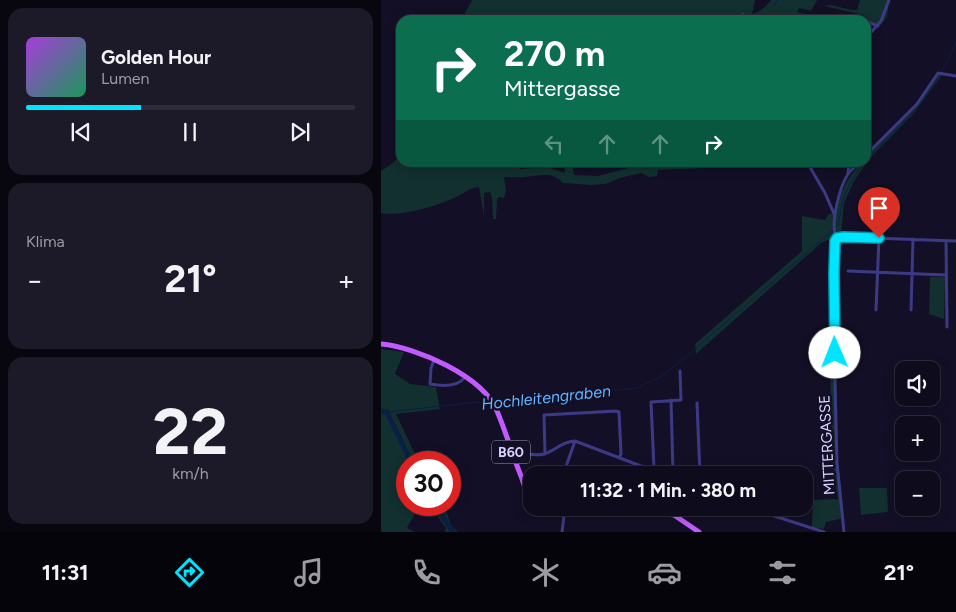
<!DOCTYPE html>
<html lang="de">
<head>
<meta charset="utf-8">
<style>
	body { margin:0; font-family:Figtree,sans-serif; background:#1c1929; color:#f1f3f6; height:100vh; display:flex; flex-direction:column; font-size:19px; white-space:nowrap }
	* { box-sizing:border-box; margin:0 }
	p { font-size:16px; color:#9b9ba3 }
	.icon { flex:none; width:28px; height:28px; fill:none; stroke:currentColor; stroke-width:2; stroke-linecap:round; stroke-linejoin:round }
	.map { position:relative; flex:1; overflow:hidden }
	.panel { display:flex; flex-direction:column; gap:8px; padding:8px; background:#08060f; width:381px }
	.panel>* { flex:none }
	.guide { position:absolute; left:15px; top:15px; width:475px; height:152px; border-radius:15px; box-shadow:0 2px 12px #0003,0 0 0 1px #2e2b3b; background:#0b6e4f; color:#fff; overflow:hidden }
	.buttons { position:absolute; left:514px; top:361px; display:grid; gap:10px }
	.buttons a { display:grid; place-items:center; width:45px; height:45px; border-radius:10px; background:#0e0b1c; box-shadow:0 2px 12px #0003,0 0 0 1px #2e2b3b; font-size:25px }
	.speed { position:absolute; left:15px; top:451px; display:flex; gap:10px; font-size:25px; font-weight:700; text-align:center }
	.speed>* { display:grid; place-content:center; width:65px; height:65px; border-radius:50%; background:#0e0b1c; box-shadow:0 2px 12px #0003,0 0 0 1px #2e2b3b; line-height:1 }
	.speed .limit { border:8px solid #d22; background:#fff; color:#111 }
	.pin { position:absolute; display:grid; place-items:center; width:42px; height:42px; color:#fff; margin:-51px -21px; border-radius:50% 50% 50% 0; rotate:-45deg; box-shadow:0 0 5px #0007 }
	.pin .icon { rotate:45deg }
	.me { position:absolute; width:55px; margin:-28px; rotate:359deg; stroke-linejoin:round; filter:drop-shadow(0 0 4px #0008) }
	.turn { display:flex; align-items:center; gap:18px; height:105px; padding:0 25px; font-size:22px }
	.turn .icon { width:65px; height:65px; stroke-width:2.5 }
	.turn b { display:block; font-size:35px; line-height:42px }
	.lanes { display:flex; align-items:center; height:48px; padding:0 25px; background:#0003; justify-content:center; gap:25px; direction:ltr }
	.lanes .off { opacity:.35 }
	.big { font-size:38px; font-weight:700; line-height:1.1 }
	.panel .card { flex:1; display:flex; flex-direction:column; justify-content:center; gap:8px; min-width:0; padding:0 18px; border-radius:15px; background:#1c1929 }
	.panel .dial { align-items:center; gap:0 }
	.dial b { font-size:65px; line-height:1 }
	.song { display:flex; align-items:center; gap:15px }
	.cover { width:60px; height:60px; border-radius:8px; background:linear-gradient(135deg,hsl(280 70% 55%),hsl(150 70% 35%)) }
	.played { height:5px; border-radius:2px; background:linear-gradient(90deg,#00e5ff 35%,#2e2b3b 35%) }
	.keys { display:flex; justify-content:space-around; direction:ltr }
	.heat { display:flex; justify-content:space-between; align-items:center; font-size:28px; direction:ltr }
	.trip { position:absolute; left:142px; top:466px; width:290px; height:50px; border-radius:15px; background:#0e0b1c; box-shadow:0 2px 12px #0003,0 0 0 1px #2e2b3b; font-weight:700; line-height:50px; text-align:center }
	.menu { display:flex; height:80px; justify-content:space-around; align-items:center; background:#06040b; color:#9b9ba3 }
	.menu .icon { width:35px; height:35px }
	.menu .selected { color:#00e5ff }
	.menu b { font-size:22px; color:#f1f3f6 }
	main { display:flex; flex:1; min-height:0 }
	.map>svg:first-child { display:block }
	.green { fill:#12302f }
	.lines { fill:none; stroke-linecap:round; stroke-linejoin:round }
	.stream { stroke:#0a1f44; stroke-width:1 }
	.river { stroke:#0a1f44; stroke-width:5 }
	.minor { stroke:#3d3a85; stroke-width:3 }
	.primary { stroke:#c25bff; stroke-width:5 }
	.route-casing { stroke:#0095a6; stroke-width:12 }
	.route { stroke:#00e5ff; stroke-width:9 }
	.labels { text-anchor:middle; stroke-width:5; stroke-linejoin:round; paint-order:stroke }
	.shield { fill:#130f26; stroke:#9e99be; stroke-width:1 }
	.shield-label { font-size:14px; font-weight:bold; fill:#d9d4ff }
	.street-label { font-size:15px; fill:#d9d4ff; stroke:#130f26 }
	.water-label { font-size:16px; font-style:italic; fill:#62b6ff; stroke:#130f26 }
</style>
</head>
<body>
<main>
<section class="panel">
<div class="card">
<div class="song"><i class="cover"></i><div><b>Golden Hour</b><p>Lumen</p></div></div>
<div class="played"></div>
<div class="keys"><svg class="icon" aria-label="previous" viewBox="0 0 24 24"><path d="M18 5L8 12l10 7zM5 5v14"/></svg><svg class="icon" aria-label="pause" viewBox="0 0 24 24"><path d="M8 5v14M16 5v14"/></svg><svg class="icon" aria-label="next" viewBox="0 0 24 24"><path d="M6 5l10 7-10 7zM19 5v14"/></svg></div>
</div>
<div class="card"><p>Klima</p>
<div class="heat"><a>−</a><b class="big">21°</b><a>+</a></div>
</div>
<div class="card dial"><b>22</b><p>km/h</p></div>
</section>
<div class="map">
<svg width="575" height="532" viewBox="0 0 575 532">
	<rect width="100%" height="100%" fill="#130f26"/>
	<!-- green -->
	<path class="green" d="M91 0H374L371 14C379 12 385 7 390 0H436L430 11 418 8 416 12 447 19 448 15 468 20H423L417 19V20H384L372 17 369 20H78L84 13Z
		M479 0H508L506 17 500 25 488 21 482 15 443 6C453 3 466 11 476 10Z
		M557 75H561L533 113 488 159 473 181 463 203 460 233H455L453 237 451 285H454L457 461 463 518 445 522 443 529 431 527 432 500 453 499 457 500 452 466 449 371V239L440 243 315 354 314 344 421 251V216L444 220 447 215 456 211C460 190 466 178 480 163L485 162V157L530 112Z
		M20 154V162L131 163V165L140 169 166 167 184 173 183 163H191L193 175 217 176 259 165 260 163H323V168L277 170 276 176 268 177 260 173 239 178 224 184 210 185 182 183C171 171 158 176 144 177 137 178 130 177 123 177L125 191 123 198 118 197 116 199 115 219H112L111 198 109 192 103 193V216L98 187C87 188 83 194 73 198 55 206 20 217 0 213V171L12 163Z
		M549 277H564L563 319 548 314Z
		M0 349 23 352 14 374 29 384 55 387 59 409 15 414 34 454 38 459 49 462H26V505H63L70 525 77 532H64L65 528 49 506 36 510 26 528 34 532H0Z
		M478 488H506L507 512 480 515Z"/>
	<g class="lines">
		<!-- stream -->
		<path class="stream" d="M394 5 396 0
			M485 160C500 143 517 129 532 112 550 91 564 68 575 42
			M455 227C460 219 459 209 462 201 466 187 475 174 483 162
			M315 348 452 230
			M112 401 256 388 281 376 313 350
			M6 412 108 401"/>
		<!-- river -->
		<path class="river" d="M0 411 6 412 30 462
			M54 505 72 532"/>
		<!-- minor -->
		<path class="minor" d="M362 14 365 20
			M485 23 487 22 497 26
			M485 38 500 21 508 0
			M485 155 536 104 557 73 575 76
			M426 162 444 193 454 216
			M467 174 468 162
			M456 238 463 237 575 241
			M565 241 566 327
			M467 271 565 275
			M495 310 498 238
			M530 310 532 239
			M53 360 50 368 49 384C60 386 77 387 84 377
			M290 400 292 473
			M316 403 319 475
			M130 452C140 452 153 457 163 454 174 451 181 441 194 441L260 466 297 475
			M164 454 163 415 235 411 238 412 240 454 238 458
			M273 469 270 402 300 400 299 371
			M182 475 194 441
			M371 508 387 514 443 532
			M181 532 184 508
			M463 532 456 463 452 305 454 244 456 238C448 226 459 186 467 174 470 170 475 166 478 162"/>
		<!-- primary -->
		<path class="primary" d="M0 344C35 347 102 376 116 411 125 432 131 454 140 476 143 484 145 493 151 500
			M249 508 293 515 318 532"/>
	</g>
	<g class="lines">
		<defs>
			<path id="route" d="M454 353 453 273 454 241 456 238 463 237 498 238"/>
		</defs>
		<!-- route casing -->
		<use href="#route" class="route-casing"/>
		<!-- route -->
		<use href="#route" class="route"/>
	</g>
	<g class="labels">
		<!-- shield labels -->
		<rect class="shield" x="111" y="440.5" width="38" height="23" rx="4"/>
		<g class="shield-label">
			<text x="130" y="457">B60</text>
		</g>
		<!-- street labels -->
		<g class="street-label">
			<text transform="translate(446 445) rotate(-93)" y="5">MITTERGASSE</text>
		</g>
		<!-- water labels -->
		<g class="water-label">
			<text transform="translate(165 397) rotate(-6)" y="6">Hochleitengraben</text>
		</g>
	</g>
</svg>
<div class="buttons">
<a><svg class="icon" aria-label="sound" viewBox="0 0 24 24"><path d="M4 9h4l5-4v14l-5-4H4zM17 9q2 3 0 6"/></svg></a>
<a>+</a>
<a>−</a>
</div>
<div class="speed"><div class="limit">30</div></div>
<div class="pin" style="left:498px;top:238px;background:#d93025"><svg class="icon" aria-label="arrive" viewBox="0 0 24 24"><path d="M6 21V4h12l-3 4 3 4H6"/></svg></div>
<svg class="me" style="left:454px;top:353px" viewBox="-20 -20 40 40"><circle r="19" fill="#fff"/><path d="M0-13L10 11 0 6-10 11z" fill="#00e5ff"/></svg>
<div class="trip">11:32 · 1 Min. · 380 m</div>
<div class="guide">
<div class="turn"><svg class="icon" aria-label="right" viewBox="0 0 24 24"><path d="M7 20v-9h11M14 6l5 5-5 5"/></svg><div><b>270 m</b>Mittergasse</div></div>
<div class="lanes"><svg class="icon off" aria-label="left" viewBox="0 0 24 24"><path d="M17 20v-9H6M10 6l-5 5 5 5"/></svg><svg class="icon off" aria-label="ahead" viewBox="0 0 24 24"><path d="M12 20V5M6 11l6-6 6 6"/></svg><svg class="icon off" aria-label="ahead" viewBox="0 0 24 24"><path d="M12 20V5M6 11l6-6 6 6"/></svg><svg class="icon" aria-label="right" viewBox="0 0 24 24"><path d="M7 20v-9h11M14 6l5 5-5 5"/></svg></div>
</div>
</div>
</main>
<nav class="menu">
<b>11:31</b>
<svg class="icon selected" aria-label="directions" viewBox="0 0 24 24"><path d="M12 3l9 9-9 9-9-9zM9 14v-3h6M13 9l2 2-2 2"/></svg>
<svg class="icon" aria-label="music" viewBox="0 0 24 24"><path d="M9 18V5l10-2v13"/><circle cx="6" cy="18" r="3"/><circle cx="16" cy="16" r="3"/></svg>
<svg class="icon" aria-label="phone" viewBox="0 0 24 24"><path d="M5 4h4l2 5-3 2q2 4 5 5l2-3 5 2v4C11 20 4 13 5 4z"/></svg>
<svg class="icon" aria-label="climate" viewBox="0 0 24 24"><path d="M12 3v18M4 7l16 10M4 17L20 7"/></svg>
<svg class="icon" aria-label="car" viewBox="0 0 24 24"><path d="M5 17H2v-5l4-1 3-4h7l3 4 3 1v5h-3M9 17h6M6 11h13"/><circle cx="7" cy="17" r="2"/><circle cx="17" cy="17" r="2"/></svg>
<svg class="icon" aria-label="filters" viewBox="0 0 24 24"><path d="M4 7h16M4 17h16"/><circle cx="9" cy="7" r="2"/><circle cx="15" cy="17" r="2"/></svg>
<b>21°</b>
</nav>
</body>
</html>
